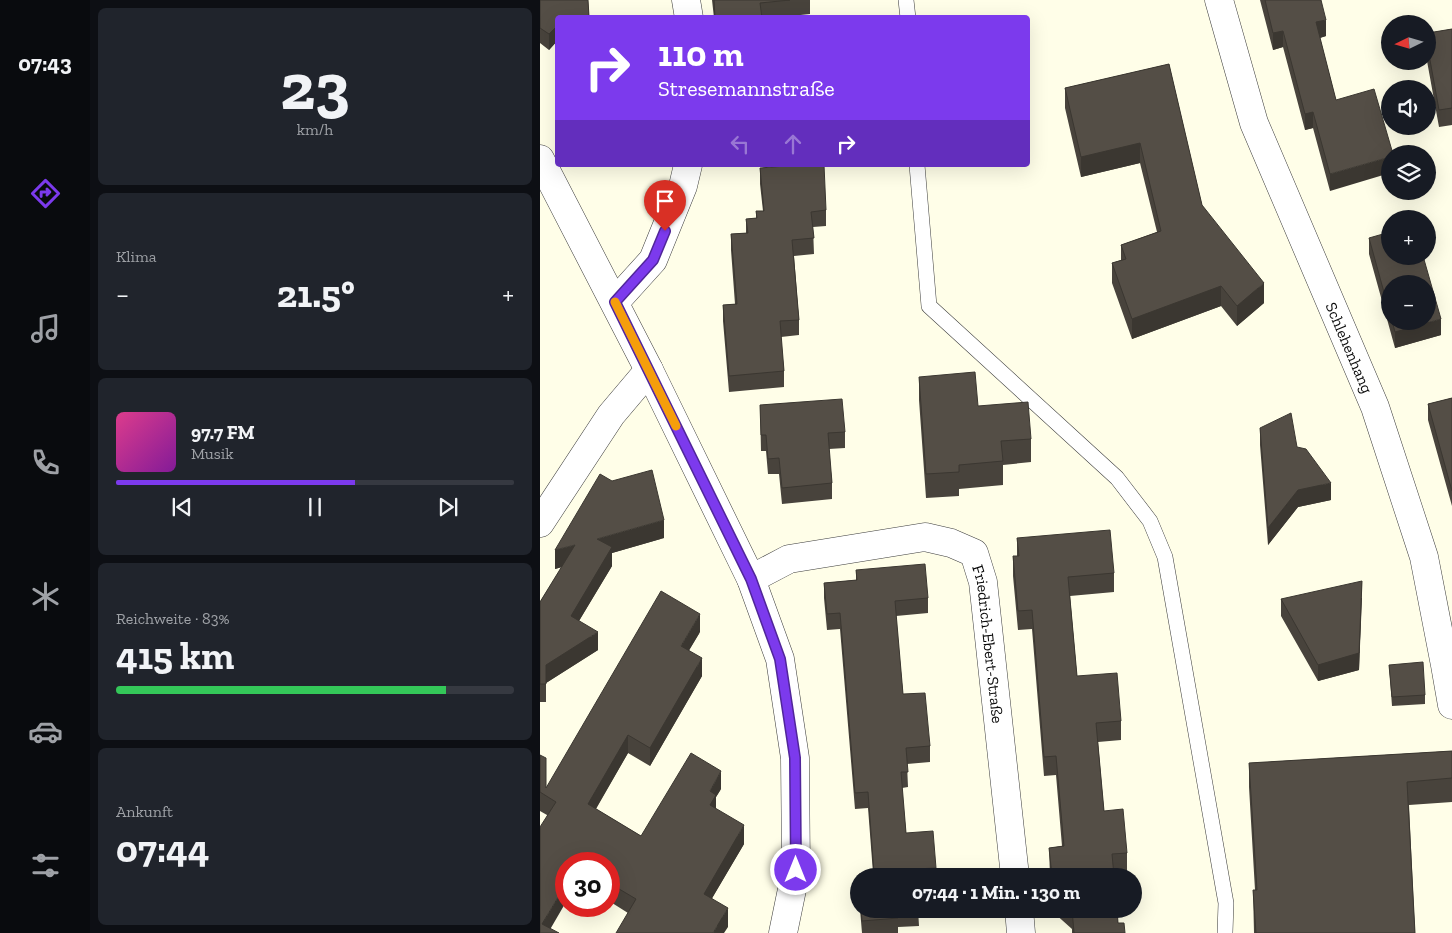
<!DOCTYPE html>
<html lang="de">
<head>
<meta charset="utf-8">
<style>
	body { margin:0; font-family:"Zilla Slab",serif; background:#20242c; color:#f1f3f6; height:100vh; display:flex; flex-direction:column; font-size:19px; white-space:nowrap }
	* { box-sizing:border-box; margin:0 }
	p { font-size:16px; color:#9ea1a6 }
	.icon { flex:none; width:28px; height:28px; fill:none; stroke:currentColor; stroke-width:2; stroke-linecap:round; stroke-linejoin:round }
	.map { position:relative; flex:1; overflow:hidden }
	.details { display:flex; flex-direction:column; gap:8px; padding:8px; background:#0d0f14; width:450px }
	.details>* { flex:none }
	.banner { position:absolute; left:15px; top:15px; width:475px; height:152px; border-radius:5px; box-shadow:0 5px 20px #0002; background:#7c3aed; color:#fff; overflow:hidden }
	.needle { width:32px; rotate:265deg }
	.tools { position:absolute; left:841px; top:15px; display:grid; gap:10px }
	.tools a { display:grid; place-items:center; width:55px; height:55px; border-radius:50%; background:#171b24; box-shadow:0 5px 20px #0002; font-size:25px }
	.speed { position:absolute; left:15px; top:852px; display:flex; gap:10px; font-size:25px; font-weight:700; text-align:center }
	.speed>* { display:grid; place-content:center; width:65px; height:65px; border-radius:50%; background:#171b24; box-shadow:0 5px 20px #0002; line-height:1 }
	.speed .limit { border:8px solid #d22; background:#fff; color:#111 }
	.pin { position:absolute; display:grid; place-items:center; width:42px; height:42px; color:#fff; margin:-51px -21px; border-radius:50% 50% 50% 0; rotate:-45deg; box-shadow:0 0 5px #0007 }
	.pin .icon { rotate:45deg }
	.me { position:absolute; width:55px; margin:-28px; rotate:0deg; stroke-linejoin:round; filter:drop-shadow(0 0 4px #0008) }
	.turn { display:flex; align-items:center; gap:18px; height:105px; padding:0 20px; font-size:22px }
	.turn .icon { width:65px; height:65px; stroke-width:2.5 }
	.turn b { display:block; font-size:35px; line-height:42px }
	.lanes { display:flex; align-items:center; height:48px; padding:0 20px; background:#0003; justify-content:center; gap:25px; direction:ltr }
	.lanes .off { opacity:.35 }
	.big { font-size:38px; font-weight:700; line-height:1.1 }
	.details .card { flex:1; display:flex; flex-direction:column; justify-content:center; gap:8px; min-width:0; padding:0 18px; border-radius:8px; background:#20242c }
	.details .dial { align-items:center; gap:0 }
	.dial b { font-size:65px; line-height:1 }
	.song { display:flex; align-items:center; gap:15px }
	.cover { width:60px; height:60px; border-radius:8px; background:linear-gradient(135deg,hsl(330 70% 55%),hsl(290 70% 35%)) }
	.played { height:5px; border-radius:2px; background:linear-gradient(90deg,#7c3aed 60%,#363941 60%) }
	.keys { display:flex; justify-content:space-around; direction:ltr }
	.heat { display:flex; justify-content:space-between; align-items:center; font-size:28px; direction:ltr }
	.charge { height:8px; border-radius:4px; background:linear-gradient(90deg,#34c759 83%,#363941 0) }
	.trip { position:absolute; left:310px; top:868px; width:292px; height:50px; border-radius:25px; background:#171b24; box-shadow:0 5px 20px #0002; font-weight:700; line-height:50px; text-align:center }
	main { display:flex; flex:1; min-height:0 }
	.tabs { display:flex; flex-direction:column; width:90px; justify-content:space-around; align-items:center; background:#090b0e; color:#9ea1a6 }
	.tabs .icon { width:35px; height:35px }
	.tabs .on { color:#7c3aed }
	.tabs b { font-size:22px; color:#f1f3f6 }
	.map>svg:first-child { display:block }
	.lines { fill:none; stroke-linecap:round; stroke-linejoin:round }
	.service-casing { stroke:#3d3d3d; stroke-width:16 }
	.minor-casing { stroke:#3d3d3d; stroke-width:29 }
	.service { stroke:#fff; stroke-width:15 }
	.minor { stroke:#fff; stroke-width:28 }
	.wall { fill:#48433c; fill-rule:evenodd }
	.shaded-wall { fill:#3b3731 }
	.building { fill:#544e46; stroke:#3b3731 }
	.route-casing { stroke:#51269a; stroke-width:12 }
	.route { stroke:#7c3aed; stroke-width:9 }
	.slow { stroke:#f59e0b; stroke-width:9 }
	.labels { text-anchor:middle; stroke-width:5; stroke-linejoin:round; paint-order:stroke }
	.street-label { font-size:16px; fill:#0a0a0a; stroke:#fff }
</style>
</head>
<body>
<main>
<nav class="tabs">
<b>07:43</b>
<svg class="icon on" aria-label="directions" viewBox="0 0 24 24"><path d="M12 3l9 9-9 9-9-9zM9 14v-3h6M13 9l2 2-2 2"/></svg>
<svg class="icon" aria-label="music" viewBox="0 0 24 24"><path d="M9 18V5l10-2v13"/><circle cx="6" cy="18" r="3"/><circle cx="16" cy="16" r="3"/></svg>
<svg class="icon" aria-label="phone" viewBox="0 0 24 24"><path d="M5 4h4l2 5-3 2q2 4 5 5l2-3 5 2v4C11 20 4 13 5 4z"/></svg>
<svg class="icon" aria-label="climate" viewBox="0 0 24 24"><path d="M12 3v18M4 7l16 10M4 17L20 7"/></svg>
<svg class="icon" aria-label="car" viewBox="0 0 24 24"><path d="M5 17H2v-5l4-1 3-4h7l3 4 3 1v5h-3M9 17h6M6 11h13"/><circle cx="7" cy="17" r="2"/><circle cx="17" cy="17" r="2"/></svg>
<svg class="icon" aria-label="filters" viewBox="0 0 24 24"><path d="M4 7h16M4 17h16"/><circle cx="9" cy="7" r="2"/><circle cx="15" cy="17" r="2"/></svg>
</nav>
<section class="details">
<div class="card dial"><b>23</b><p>km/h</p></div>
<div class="card"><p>Klima</p>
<div class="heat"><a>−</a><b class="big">21.5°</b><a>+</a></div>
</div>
<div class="card">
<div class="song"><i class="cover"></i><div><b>97.7 FM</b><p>Musik</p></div></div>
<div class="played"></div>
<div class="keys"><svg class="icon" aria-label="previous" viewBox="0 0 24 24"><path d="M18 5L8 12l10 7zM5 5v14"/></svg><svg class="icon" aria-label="pause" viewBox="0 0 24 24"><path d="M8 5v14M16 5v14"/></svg><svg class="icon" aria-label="next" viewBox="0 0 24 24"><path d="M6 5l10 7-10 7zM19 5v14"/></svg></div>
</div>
<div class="card"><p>Reichweite · 83%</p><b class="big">415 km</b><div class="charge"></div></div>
<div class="card"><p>Ankunft</p><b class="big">07:44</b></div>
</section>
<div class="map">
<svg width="912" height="933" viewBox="0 0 912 933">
	<rect width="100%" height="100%" fill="#fffee8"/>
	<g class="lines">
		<defs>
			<path id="service" d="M366 0 368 18
				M377 165 389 306 577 478 610 521 625 557 684 892 686 903 685 933"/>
			<g id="minor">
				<path d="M146 0 149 18"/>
				<path id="s1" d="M679 0 714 123 835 407 884 557 905 665 912 705"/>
				<path d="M0 159 109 370 211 579 240 659 255 758 256 870 243 933"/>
				<path d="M75 302 113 260 143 186 148 165"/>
				<path d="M0 523 71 415 109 370"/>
				<path id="s2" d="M211 579 249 559 385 537 411 543 434 553 443 582 475 876"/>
				<path d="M479 909 481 933"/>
			</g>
		</defs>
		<!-- service casing -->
		<use href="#service" class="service-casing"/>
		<!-- minor casing -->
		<use href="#minor" class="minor-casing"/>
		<!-- service -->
		<use href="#service" class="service"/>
		<!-- minor -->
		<use href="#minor" class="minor"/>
	</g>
	<!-- wall -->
	<path class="wall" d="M0 0H48L49 18H18V40L9 50 0 43Z
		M172 0H270V14L232 18H174Z
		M720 0H781L786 36 780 38 796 100 790 191 773 128 765 130 743 47 733 50Z
		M912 29V125L899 127 887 61H888V33Z
		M629 64 662 205 724 303 697 326 681 306 592 339 572 283V263L581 260V245L617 232 600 163 541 177 525 108V88Z
		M220 168 286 210V226L273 227 274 254 254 256 259 320V335L241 337 244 371V387L189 392 183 321V305L195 304 191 250V234L206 233V219L216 218V211H223L220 184Z
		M829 238 901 335 855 348 829 254ZM850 284 888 321H850Z
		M379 377 438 406 491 439V462L463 465V485L419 489V496L386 498 379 400Z
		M912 398V506L888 420V404Z
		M220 405 305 432V448L289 449 292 483V499L242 504 239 474H228L226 451H221Z
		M720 428 757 447 791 500 758 507 728 545 720 445Z
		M124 538 72 553V566L39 621 58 650 6 683V702H0V602L22 567 15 569V550Z
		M477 538 574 573V592L530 596 537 676 581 721V740L558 742 564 811 587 853V872L574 873V876H510L509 848 522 846 516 775 504 776 492 629 478 630 473 576V556H477Z
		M316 570 388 598V613L356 616 363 694 390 746V762L367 764 368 787 362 788 366 833 396 868V876H319V891V874L333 873 328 808 315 809 300 629 287 630 284 598V583L316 580Z
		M822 598 819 670 778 681 741 616V599Z
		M160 632 149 650 162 676 110 766 88 753 56 809 101 836 181 789 176 797V809L204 844 172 898 188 927 88 913 69 901V864H26L0 933 7 815 0 811V755L6 788Z
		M849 665 885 695V704L852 706Z
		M912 751V802L869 805 875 933H714L713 890H715L709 787V763Z
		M320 909H378L379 926 358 927V933H322Z
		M513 909H577L578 923 585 933H532V929L513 912Z"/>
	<!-- shaded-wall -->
	<path class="shaded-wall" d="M786 20V36L776 39V22Z
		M18 25V40L9 50V34Z
		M743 31V47L733 50V33Z
		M773 112V128L765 130V114Z
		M600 143V163L541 177V157Z
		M850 157V173L790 191V174Z
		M724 283V303L697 326V306Z
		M681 286V306L592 339V319Z
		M901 319V335L855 348V332Z
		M791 483V500L758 507 728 545V528L758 490Z
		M124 520V538L72 553V566L31 634V616L57 539Z
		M35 545V563L15 569V550Z
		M822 581 819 670 778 681V665Z
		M160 614V632L141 664V646Z
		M58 632V650L6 683V665Z
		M162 658V676L110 766V748Z
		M88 735V753L48 822V804Z
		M181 771V789L176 797V813L170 823V791Z
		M204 825V844L164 912V894Z
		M26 884V902L8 933 2 924Z
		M188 908V927L184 933H173Z"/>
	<!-- building -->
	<path class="building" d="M0 0H48L49 17 40 18H18V25L9 34 0 28Z
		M174 0H250L220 3 222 18H175Z
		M725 0H781L786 20 776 22 796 100 834 89 853 154H850V157L790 174 773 112 765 114 743 31 733 33Z
		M912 29V108L899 110 888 49V33Z
		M629 64 662 205 724 283 697 306 681 286 592 319 572 263 586 259 581 245 621 231 600 143 541 157 525 88Z
		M258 165H284L286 210 271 212 274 238 252 240 259 320 240 321 244 371 189 376 183 305 197 304 191 234 208 233 206 219 217 218 216 211H224L220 168Z
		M850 232V256H883L901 319 855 332 852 321H888V284H850V314L829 238Z
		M435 372 438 406 488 402 491 439 461 441 463 461 419 465V472L386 474 379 377Z
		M912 398V491L888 404Z
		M302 399 305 432 288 433 292 483 242 488 239 458 228 459 226 435H221L220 405Z
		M751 413 757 447 766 449 791 483 758 490 728 528 720 428Z
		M112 470 124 520 57 539 72 547 31 616 58 632 6 665V684H0V602L35 545 15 550 60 474 72 481Z
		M570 530 574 573 528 577 537 676 577 673 581 721 556 723 564 811 583 809 587 853 572 854 574 876H512L509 848 524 846 516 756 504 757 492 610 478 611 473 556H479L477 538Z
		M385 564 388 598 355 601 363 694 385 693 390 746 366 748 368 772H361L366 833 393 831 396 868 375 869 376 876H319V874L334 873 328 792 315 793 300 613 287 614 284 583 317 580 316 570Z
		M822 581 819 653 778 665 741 599Z
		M121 591 160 614 141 646 162 658 110 748 88 735 48 804 101 836 151 753 181 771 170 791 176 795 170 805 204 825 164 894 188 908 173 933H76L96 899 69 883V864H26V884L2 924 19 933H0V827L16 802 0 792V755L6 758V788Z
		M883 662 885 695 852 697 849 665Z
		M912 751V778L867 782 875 933H716L713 890H717L709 763Z
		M321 909H378L379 910 358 911V918L322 921Z
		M531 909H577L578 923H584L585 933H534L532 909Z"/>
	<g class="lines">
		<defs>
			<path id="route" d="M125 231 113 260 75 302 211 579 240 659 255 758 256 870"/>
		</defs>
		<!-- route casing -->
		<use href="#route" class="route-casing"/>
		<!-- route -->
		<use href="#route" class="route"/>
		<!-- slow -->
		<path class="slow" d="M75 302 136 426"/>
	</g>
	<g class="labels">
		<!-- street labels -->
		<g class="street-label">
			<text dy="6" stroke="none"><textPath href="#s1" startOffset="372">Schlehenhang</textPath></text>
			<text dy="6" stroke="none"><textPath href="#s2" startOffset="325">Friedrich-Ebert-Straße</textPath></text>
		</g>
	</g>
</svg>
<div class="tools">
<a><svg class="needle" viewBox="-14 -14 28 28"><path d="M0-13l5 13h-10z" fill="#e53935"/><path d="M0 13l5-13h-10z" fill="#9ea1a6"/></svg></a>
<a><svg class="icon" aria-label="sound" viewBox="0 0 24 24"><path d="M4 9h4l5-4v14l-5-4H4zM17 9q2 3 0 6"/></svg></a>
<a><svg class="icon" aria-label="layers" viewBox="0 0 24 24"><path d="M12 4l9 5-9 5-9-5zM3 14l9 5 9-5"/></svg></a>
<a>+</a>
<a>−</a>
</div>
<div class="speed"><div class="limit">30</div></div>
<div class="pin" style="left:125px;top:231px;background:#d93025"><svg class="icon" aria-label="arrive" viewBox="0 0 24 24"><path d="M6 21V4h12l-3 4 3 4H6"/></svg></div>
<svg class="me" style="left:256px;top:870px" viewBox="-20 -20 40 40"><circle r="17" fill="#7c3aed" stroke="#fff" stroke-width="3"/><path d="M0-11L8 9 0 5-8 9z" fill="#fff"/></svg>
<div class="trip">07:44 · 1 Min. · 130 m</div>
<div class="banner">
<div class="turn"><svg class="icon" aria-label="right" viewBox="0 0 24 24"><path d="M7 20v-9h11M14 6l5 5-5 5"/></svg><div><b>110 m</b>Stresemannstraße</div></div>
<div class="lanes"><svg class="icon off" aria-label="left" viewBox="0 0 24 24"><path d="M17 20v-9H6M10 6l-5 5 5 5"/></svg><svg class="icon off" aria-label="ahead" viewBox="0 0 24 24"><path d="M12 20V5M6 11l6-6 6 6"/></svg><svg class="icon" aria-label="right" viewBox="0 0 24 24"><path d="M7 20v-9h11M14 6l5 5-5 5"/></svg></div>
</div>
</div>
</main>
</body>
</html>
